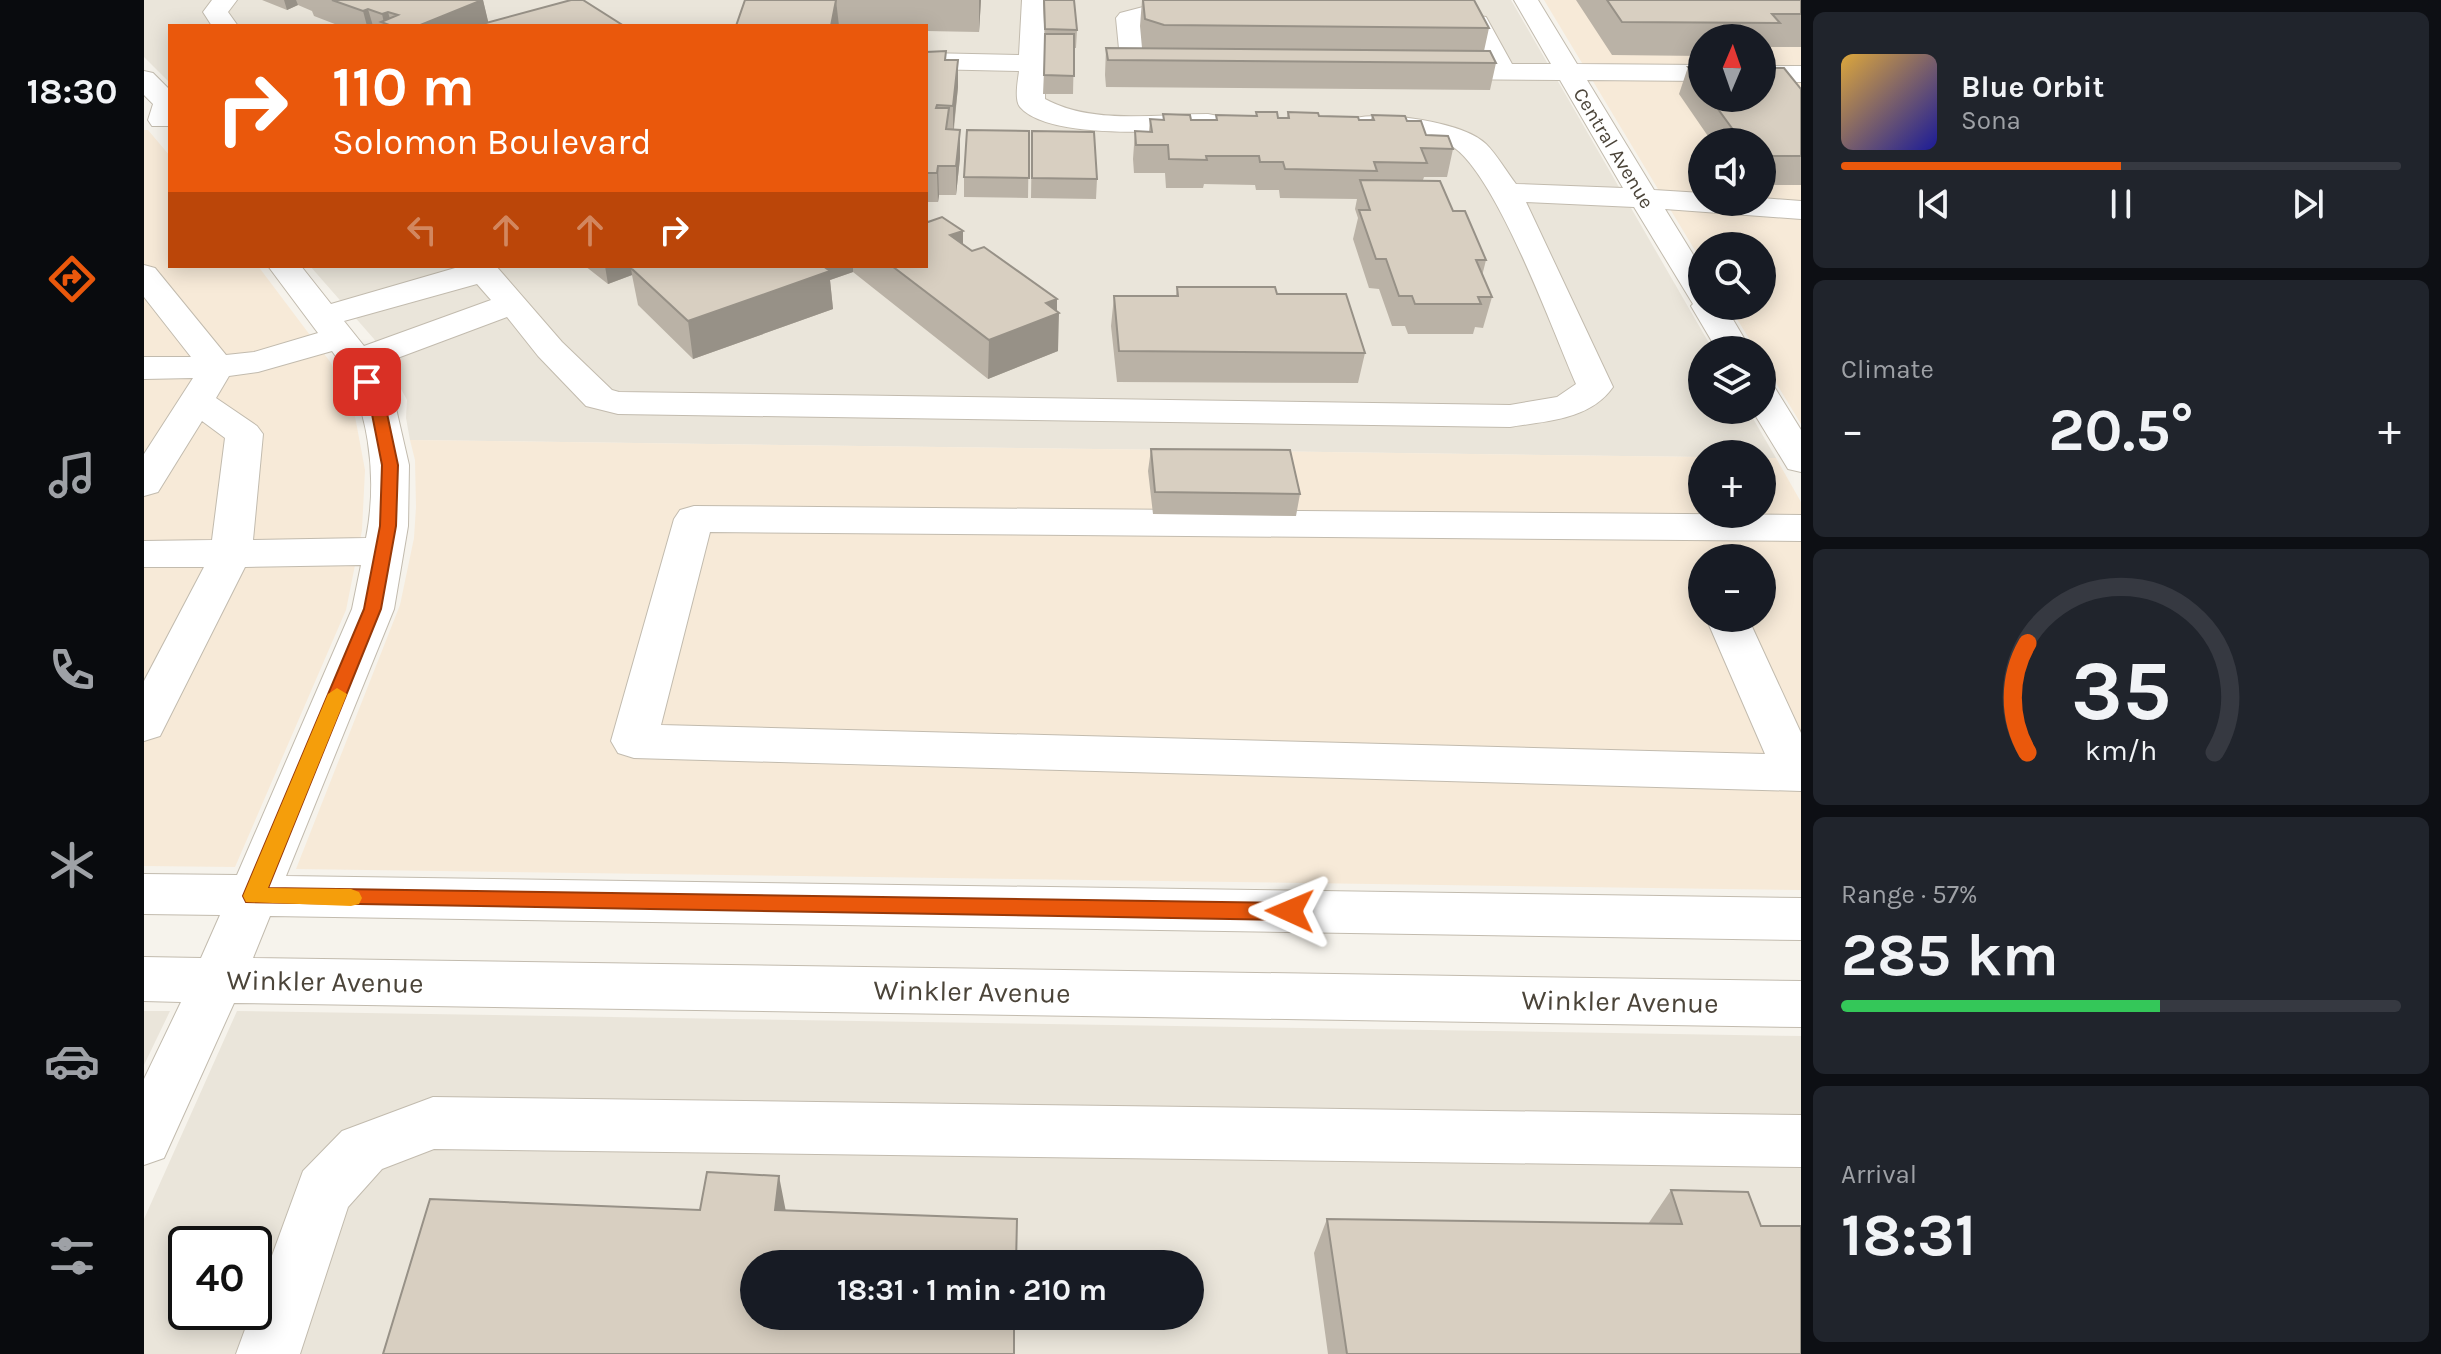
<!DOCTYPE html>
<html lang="en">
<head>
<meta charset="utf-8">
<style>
	body { margin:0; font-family:Karla,sans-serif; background:#20242c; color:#f1f3f6; height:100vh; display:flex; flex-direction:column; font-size:30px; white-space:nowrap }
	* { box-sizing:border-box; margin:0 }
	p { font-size:26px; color:#9ea1a6 }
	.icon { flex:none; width:44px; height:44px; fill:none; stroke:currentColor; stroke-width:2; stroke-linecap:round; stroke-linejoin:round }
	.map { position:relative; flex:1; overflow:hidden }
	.drawer { display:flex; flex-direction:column; gap:12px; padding:12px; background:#0d0f14; width:640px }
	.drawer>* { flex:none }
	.guide { position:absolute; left:24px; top:24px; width:760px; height:244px; border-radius:0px; box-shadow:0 4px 20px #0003; background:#ea580c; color:#fff; overflow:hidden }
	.needle { width:52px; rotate:2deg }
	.controls { position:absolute; left:1544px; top:24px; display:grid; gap:16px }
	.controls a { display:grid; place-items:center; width:88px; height:88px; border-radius:50%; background:#171b24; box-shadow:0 4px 20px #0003; font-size:40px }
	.speed { position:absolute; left:24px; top:1226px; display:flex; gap:16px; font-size:40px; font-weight:700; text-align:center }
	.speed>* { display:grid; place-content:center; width:104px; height:104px; border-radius:50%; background:#171b24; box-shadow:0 4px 20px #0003; line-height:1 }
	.speed .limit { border:4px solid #111; border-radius:12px; background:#fff; color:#111 }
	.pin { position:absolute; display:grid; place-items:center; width:68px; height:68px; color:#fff; margin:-34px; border-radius:16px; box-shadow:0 4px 12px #0006 }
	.me { position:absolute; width:88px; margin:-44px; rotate:271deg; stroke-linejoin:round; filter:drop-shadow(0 0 6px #0008) }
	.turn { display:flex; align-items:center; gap:28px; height:168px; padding:0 32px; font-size:36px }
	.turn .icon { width:104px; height:104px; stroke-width:2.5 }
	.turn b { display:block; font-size:56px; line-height:68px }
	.lanes { display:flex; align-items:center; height:76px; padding:0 32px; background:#0003; justify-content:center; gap:40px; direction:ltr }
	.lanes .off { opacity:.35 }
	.big { font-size:60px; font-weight:700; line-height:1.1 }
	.drawer .widget { flex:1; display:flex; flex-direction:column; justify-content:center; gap:12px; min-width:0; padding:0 28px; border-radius:12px; background:#20242c }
	.drawer .dial { align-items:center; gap:0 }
	.dial svg { height:208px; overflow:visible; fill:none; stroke:#363941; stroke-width:7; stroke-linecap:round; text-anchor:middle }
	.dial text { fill:#f1f3f6; stroke:none }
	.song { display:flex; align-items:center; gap:24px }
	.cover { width:96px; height:96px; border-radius:12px; background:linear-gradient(135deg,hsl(40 70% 55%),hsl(240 70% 35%)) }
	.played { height:8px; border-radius:4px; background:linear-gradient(90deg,#ea580c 50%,#363941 50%) }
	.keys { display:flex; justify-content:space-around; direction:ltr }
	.heat { display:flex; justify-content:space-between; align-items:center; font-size:44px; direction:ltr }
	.charge { height:12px; border-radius:6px; background:linear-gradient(90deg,#34c759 57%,#363941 0) }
	.trip { position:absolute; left:596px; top:1250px; width:464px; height:80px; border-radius:40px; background:#171b24; box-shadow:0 4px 20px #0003; font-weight:700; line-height:80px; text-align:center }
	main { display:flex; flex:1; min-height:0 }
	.dock { display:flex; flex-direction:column; width:144px; justify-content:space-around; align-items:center; background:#090b0e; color:#9ea1a6 }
	.dock .icon { width:56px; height:56px }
	.dock .selected { color:#ea580c }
	.dock b { font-size:36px; color:#f1f3f6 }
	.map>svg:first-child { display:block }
	.residential { fill:#eae5da; fill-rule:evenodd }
	.commercial { fill:#f7ead8; fill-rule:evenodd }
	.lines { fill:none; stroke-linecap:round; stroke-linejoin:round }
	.minor-casing { stroke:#c2bbae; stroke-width:2 }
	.minor { fill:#fff; fill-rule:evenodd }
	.wall { fill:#bab2a6 }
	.shaded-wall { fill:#979187 }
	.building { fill:#d8cfc1; stroke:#979187; stroke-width:2 }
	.route { fill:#ea580c; stroke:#983908; stroke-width:2 }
	.slow { fill:#f59e0b }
	.labels { text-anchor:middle; stroke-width:7; stroke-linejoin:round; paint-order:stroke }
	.far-street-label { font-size:20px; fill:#4b4439; stroke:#fff }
	.near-street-label { font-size:28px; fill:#4b4439; stroke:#fff }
</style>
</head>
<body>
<main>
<nav class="dock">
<b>18:30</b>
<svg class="icon selected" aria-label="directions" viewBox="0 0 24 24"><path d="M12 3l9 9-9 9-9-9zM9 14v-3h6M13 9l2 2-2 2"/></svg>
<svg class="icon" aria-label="music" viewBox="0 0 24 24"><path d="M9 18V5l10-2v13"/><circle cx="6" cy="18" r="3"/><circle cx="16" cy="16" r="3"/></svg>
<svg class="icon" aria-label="phone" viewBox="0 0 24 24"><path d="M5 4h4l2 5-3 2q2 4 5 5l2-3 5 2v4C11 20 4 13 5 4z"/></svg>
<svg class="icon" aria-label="climate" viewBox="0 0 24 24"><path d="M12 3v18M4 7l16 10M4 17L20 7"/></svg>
<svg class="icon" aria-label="car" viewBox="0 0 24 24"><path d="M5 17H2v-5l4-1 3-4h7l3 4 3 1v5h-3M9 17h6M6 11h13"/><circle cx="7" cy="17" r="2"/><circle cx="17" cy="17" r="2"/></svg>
<svg class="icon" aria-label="filters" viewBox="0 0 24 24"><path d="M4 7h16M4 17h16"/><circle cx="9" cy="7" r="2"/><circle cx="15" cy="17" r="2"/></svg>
</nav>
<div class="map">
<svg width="1657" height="1354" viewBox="0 0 1657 1354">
	<rect width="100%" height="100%" fill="#f6f3ec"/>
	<!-- residential -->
	<path class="residential" d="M0 0H1367L1569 350H1558V410H1604L1632 458H1618V454H1558V457L266 440 262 418 263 400 230 339 166 266H782V26H26V83L0 57Z
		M0 1011H26L0 1065Z
		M93 1011 1657 1036V1354H0V1219ZM42 1244H110V1312H42ZM610 1264H1046V1316H610Z"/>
	<!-- commercial -->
	<path class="commercial" d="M1400 0H1657V424L1618 360V350H1612L1585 306H1618V246H1558V262ZM1558 38H1618V98H1558ZM1558 142H1618V202H1558Z
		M0 130H4L26 156V266H114L187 363 210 411 221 470 218 530 202 610 91 867 0 866Z
		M266 440 1558 457V514H1618V458H1632L1657 502V890L152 869 256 605 270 538 272 507 271 460ZM1558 558H1618V618H1558Z"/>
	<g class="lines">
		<defs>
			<path id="minor" d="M68 0H93L84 12 94 26H68L59 12Z
				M878 0H902L901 99C949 125 1011 114 1064 114L1074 116 1078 122 1074 128 1064 130C1023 131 904 140 876 107 870 100 874 80 875 71L782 69V53L875 55Z
				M1370 0H1394L1433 64 1558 65V81L1443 80 1510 190 1558 193V202H1618V198L1657 201V219L1521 209 1558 269V306H1581L1607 350H1573L1547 306 1549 304 1490 207 1382 202 1469 387C1446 420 1402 421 1366 427L474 414 442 406 394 356 363 317 232 366 251 404 265 465 264 526 250 609 142 876 1657 898V940L126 916 109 958 1657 981V1027L90 1003 20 1158 0 1165V1079L37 1002 0 1001V957L57 958 76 915 0 914V874L93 875 208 609 217 565 101 567 16 736 0 741V681L60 567H0V541L68 540 81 438 58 421 14 492 0 496V454L49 378 0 379V357H47L0 297V265L11 268 82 355 110 352 174 333 124 266H157L187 304 318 266H352L418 342 468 390 475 392 1366 405 1413 397 1432 384C1410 335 1348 160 1302 143 1273 133 1241 137 1211 130L1207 124 1211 118C1241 111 1320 122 1342 144 1353 155 1362 171 1372 184L1479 188 1416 80 1292 79 1283 77 1279 71 1283 65 1342 63 1324 29 1285 23 1281 18 1285 13 1294 10 1342 17 1368 64H1407ZM333 284 347 300 220 346 200 321ZM188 351C226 401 234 478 222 538L109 540 119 434 113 426 72 398 85 376 114 372Z
				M999 7 1067 10 1070 15 1067 20 1058 22H998L1002 56 1007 59 1045 62 1049 68 1045 74C1023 79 990 79 976 59L972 18 976 13Z
				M1618 66H1657V82H1618Z
				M0 71 9 73 26 90V126H8L4 120 9 104 0 95Z
				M1618 385 1631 388 1657 430V472L1644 469 1608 410H1618Z
				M550 506 1657 515V541L566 532 517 725 1621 754 1562 618H1604L1657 733V791L490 758 474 753 467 741 530 519 536 510Z
				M289 1097 1657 1115V1167L290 1149 238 1169 204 1207 156 1354H92L159 1171 198 1131Z"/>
		</defs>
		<!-- minor casing -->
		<use href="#minor" class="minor-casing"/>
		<!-- minor -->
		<use href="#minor" class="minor"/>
	</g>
	<!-- wall -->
	<path class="wall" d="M118 0H339L344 22 480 26H196L170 16 168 11 154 5 143 10Z
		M601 0H837L835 32 782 31V26H592Z
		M899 0H930L933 30 932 48H930L929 94H899L901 48Z
		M998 0H1330L1345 28 1340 51 1352 63 1346 90 962 87 961 75 962 48H998L996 26Z
		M1432 0H1657V47H1627L1623 56H1618V38H1558V56L1468 55Z
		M802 51V60L814 87 810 129 816 130V158L812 195H795L794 202H782V52Z
		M1544 67H1558V98H1618L1657 89V185H1618V142H1568L1535 94Z
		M1112 112 1134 118H1143L1144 112 1215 120H1227L1228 115 1263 121 1282 135 1309 149 1303 177H1280L1279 180 1309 211 1342 260 1338 276 1348 297 1339 328 1331 327 1329 334H1264L1261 326H1248L1235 289 1225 288 1209 239 1214 218 1211 209 1213 199 1136 198 1135 190H1112L1111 185 1060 184 1059 188H1022L1021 173H990L989 159 991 131 1005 132 1006 119 1072 120V115L1112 116Z
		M885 131 884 198 820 197V177Z
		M888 131 953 179 952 199 887 198Z
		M819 244 913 311 914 351 844 379 709 272 686 280 689 309 549 359 494 305 488 275 464 284 441 266H782Z
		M1033 287 1133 294 1221 353 1214 383 973 382 967 326 970 296H1032Z
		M1007 449 1156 494 1152 516 1009 514 1004 471Z
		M1527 1190 1617 1226 1657 1354H1184L1170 1253 1183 1219 1504 1224Z"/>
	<!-- shaded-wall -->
	<path class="shaded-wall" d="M140 0H152L154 5 143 10Z
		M338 0H339L345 25 343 26H274Z
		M692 0 695 26H687Z
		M835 0H837L835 32Z
		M224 9 229 26H223L219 11Z
		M244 12 248 26 240 23 238 14Z
		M814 60V87L809 133V106Z
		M816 130V158L812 195V166Z
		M794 166 795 195 794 202 793 173Z
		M819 231V268L806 235Z
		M461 266H512L487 268 488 275 464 284Z
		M661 266H709V272L686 280 689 309 549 359 544 321Z
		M913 299V314L915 313 914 351 844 379 845 340 902 303Z
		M635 1176 642 1212 631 1210Z"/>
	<!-- building -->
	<path class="building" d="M188 0H338L274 26H248L237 22 254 15 244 12 238 14 224 9 219 11Z
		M427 0H439L480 26H331Z
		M601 0H692L687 26H592Z
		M900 0H930L933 30 901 29Z
		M999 0H1330L1345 28 1020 25 1001 19Z
		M1463 0H1657V14H1628L1636 23 1478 22Z
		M901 34H930V76L900 75Z
		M962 48 1346 51 1352 63 964 60Z
		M802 51 801 60H814L809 106 793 105 792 108H805L802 129 816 130 812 166H794L793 173H782V52Z
		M1544 67H1558V86Z
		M1618 68H1640L1657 89V156H1618V142H1598L1566 98H1618Z
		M1112 112H1133L1134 118H1145L1144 112 1174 113 1175 116 1214 117 1215 120H1230L1228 115 1261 116 1263 121H1277L1282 135 1304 136 1309 149 1277 148 1283 163 1230 162 1233 171 1141 169 1139 162H1116L1115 156H1062L1063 160 1025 159 1024 145H992L991 131 1008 132 1006 119 1020 120 1019 114 1046 115 1047 120H1073L1072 115 1113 116Z
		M823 130 885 131V178L820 177Z
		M888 131 950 132 953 179 888 178Z
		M1216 180 1296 181 1309 211H1321L1342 260H1332L1348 297H1334L1337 304H1271L1268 296H1255L1242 259H1232L1215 210H1226Z
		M798 217 819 231 806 235 828 251 840 247 913 299 902 303 915 313 845 340 748 266H782V220L784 222Z
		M492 266H679L686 271 544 321 487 268Z
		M1033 287H1131L1133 294H1202L1221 353 975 351 970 296H1034Z
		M1007 449 1146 450 1156 494 1011 492Z
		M563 1172 635 1176 631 1210 873 1219 872 1264H610V1316H870V1354H239L286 1199 556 1210Z
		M1527 1190 1604 1192 1617 1226H1657V1354H1203L1183 1219 1538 1224Z"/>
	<!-- route -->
	<path class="route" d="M223 378 228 379 241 404 254 465 252 526 237 609 124 888 1146 903 1153 905 1156 911 1153 917 1146 920 102 902 99 896 220 609 236 526 238 465 226 404 215 382Z"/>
	<!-- slow -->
	<path class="slow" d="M193 688 203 694 124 888 207 889 215 892 218 898 215 904 207 906 102 902 99 896 184 694Z"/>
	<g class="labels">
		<!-- far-street labels -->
		<g class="far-street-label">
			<text transform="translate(1470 148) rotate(59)" y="7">Central Avenue</text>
		</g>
		<!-- near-street labels -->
		<g class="near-street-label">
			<text transform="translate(181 981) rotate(1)" y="10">Winkler Avenue</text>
			<text transform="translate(828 991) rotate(1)" y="10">Winkler Avenue</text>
			<text transform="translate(1476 1001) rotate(1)" y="10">Winkler Avenue</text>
		</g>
	</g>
</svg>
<div class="controls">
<a><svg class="needle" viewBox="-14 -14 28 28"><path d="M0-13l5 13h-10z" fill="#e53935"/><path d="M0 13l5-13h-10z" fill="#9ea1a6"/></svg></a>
<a><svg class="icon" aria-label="sound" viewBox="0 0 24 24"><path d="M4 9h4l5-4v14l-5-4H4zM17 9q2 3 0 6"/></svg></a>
<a><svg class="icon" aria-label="search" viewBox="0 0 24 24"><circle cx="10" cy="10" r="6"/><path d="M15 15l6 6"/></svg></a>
<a><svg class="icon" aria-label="layers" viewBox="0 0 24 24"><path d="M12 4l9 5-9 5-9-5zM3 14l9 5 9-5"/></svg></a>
<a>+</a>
<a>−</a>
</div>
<div class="speed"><div class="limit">40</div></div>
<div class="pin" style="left:223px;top:382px;background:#d93025"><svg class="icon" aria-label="arrive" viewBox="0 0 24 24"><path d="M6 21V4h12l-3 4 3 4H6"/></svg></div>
<svg class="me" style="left:1146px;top:911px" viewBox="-20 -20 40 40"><path d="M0-17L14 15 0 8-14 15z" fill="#ea580c" stroke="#fff" stroke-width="4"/></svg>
<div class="trip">18:31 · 1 min · 210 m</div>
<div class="guide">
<div class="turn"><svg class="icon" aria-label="right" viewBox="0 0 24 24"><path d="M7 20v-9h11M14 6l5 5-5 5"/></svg><div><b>110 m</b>Solomon Boulevard</div></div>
<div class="lanes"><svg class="icon off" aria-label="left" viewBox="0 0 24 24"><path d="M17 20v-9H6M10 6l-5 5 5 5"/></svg><svg class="icon off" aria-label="ahead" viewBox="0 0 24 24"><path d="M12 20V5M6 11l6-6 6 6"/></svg><svg class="icon off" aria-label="ahead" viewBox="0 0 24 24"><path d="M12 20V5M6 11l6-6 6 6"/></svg><svg class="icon" aria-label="right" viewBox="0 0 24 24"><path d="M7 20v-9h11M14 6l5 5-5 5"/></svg></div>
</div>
</div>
<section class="drawer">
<div class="widget">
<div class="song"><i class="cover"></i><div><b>Blue Orbit</b><p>Sona</p></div></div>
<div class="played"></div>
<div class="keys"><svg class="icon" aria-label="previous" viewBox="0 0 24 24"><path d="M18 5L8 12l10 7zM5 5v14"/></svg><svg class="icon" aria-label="pause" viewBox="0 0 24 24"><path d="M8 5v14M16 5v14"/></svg><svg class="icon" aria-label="next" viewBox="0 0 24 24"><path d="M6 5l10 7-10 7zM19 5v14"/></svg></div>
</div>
<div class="widget"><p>Climate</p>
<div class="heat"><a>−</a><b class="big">20.5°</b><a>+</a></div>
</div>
<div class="widget dial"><svg viewBox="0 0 100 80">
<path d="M14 69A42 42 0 1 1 86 69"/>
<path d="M14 69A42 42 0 0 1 14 27" stroke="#ea580c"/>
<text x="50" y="56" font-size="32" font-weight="700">35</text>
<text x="50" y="72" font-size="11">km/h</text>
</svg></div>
<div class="widget"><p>Range · 57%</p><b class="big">285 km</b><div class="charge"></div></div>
<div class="widget"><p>Arrival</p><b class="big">18:31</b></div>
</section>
</main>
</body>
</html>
